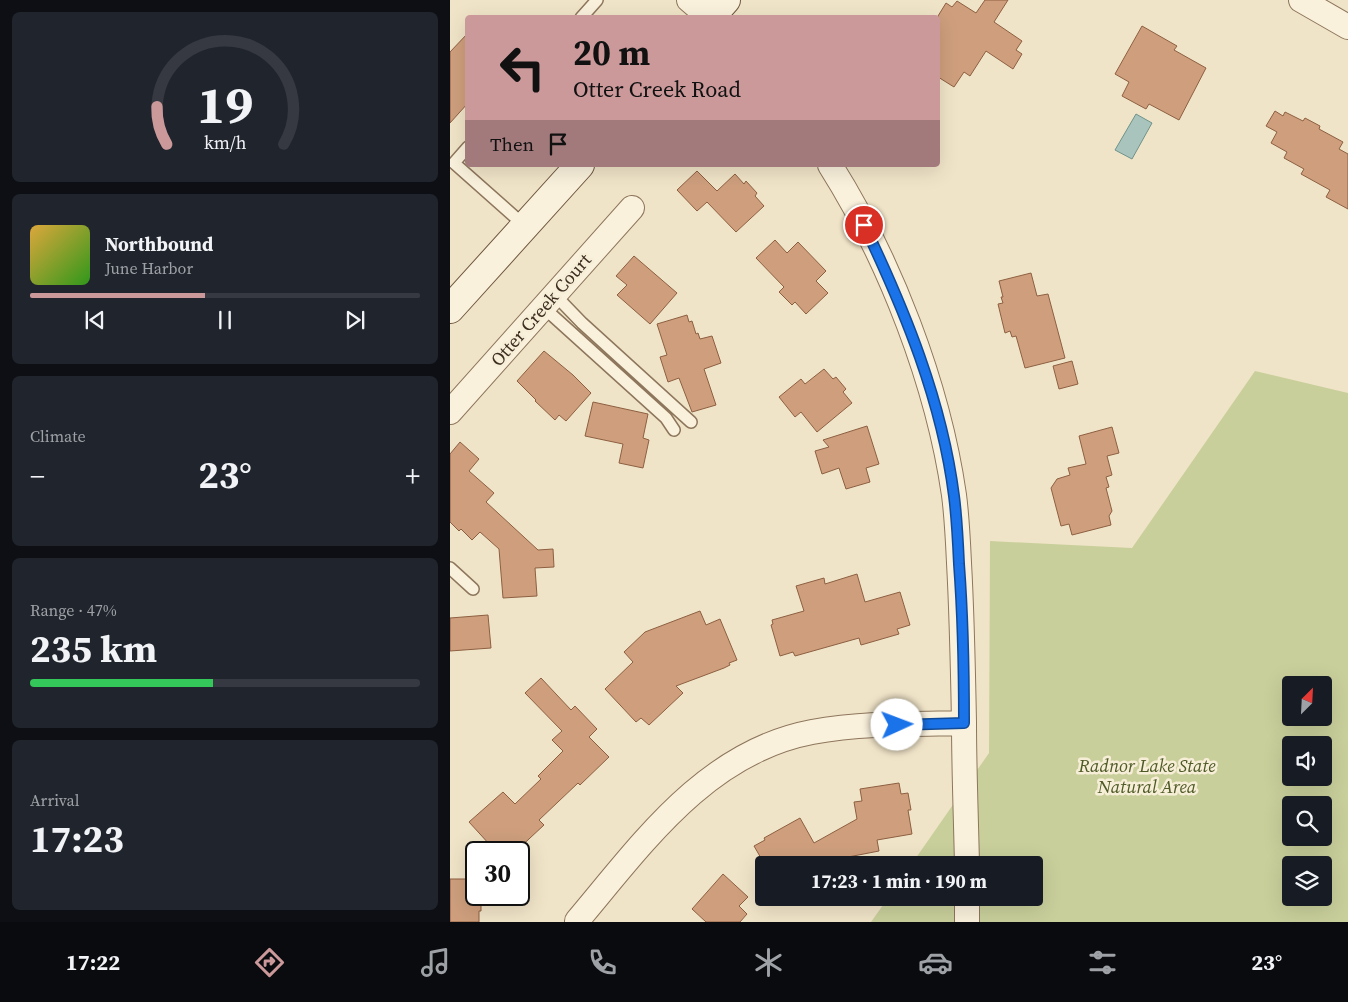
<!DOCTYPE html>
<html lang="en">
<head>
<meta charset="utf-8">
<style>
	body { margin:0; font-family:"Source Serif 4",serif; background:#20242c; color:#f1f3f6; height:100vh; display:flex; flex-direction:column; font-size:19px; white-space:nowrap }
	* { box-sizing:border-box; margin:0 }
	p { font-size:16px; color:#9ea1a6 }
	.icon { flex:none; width:28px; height:28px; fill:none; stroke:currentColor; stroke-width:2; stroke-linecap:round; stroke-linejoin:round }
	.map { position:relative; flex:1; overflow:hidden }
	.panel { display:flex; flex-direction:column; gap:12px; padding:12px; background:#0d0f14; width:450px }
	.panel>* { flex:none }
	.banner { position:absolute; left:15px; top:15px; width:475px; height:152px; border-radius:5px; box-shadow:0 5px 20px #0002; background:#cc999b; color:#111; overflow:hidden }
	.needle { width:32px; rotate:24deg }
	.fabs { position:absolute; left:832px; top:676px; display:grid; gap:10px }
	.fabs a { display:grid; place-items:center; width:50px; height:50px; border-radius:5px; background:#171b24; box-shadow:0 5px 20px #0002; font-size:25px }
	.speed { position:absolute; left:15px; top:841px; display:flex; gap:10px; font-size:25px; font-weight:700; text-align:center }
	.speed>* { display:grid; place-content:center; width:65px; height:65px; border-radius:50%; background:#171b24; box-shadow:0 5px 20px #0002; line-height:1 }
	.speed .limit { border:2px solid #111; border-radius:8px; background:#fff; color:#111 }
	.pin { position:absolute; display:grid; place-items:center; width:42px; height:42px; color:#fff; margin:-21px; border:2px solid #fff; border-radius:50%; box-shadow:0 1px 5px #0007 }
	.me { position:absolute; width:55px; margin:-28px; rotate:88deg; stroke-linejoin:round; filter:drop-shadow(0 0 4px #0008) }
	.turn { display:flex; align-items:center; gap:18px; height:105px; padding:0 25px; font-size:22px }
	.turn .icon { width:65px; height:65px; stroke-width:2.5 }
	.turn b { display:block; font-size:35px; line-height:42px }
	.then { display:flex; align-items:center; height:48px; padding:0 25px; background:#0003; gap:10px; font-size:19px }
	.big { font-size:38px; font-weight:700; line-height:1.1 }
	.panel .card { flex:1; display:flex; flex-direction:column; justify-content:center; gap:8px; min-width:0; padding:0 18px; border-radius:8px; background:#20242c }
	.panel .dial { align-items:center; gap:0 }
	.dial svg { height:130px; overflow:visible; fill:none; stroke:#363941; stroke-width:7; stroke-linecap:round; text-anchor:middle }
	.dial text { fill:#f1f3f6; stroke:none }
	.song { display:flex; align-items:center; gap:15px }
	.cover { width:60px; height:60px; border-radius:8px; background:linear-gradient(135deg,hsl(40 70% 55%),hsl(110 70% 35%)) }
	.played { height:5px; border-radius:2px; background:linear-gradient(90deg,#cc999b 45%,#363941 45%) }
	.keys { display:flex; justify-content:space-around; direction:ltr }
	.heat { display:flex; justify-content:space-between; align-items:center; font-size:28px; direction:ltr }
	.charge { height:8px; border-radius:4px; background:linear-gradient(90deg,#34c759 47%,#363941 0) }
	.trip { position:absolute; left:305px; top:856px; width:288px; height:50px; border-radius:5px; background:#171b24; box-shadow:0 5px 20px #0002; font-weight:700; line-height:50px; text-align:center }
	.menu { display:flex; height:80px; justify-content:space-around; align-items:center; background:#090b0e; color:#9ea1a6 }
	.menu .icon { width:35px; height:35px }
	.menu .on { color:#cc999b }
	.menu b { font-size:22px; color:#f1f3f6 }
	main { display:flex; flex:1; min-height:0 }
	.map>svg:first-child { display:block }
	.green { fill:#c9cf9b; fill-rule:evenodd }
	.water { fill:#a9c4bc; stroke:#6f938a }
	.building { fill:#cf9f7d; stroke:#8d5f41 }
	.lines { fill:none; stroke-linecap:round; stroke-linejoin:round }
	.lane-casing { stroke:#8d765c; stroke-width:14 }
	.street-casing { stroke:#8d765c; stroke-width:26 }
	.secondary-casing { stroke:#6f573f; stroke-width:30 }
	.lane { stroke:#faf1dc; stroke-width:11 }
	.street { stroke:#faf1dc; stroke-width:24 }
	.secondary { stroke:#faf1dc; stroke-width:28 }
	.route-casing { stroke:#114b97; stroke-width:12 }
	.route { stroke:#1a73e8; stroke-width:9 }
	.labels { text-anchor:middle; stroke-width:5; stroke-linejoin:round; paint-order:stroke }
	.street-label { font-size:18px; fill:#3d2e20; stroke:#f7eed8 }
	.park-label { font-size:18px; font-style:italic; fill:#4d5a26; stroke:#f7eed8 }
</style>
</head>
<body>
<main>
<section class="panel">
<div class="card dial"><svg viewBox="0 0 100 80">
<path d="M14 69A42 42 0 1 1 86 69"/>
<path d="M14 69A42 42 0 0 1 8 46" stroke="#cc999b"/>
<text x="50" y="56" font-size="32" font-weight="700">19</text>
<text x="50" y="72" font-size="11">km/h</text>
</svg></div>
<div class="card">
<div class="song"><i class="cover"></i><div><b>Northbound</b><p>June Harbor</p></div></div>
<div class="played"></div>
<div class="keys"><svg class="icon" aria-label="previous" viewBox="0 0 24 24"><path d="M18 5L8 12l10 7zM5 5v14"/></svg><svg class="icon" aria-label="pause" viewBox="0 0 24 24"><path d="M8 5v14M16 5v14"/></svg><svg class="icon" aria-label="next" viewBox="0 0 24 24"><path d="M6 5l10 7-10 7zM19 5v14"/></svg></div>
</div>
<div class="card"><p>Climate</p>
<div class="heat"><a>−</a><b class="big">23°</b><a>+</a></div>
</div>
<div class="card"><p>Range · 47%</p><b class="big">235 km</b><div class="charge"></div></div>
<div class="card"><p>Arrival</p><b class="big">17:23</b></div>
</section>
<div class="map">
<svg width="898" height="922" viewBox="0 0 898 922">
	<rect width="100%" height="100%" fill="#f0e4c8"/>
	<!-- green -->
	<path class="green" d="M805 371 898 393V922H421L438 898H584V865H461L539 753 540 541 682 548ZM841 685H874V718H841ZM841 745H874V778H841ZM841 805H874V838H841ZM841 865H874V898H841Z"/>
	<!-- water -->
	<path class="water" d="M686 114 702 123 682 159 665 150Z"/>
	<!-- building -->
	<path class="building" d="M535 0H558L544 22 572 41 566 50 572 54 563 69 536 51 520 76 514 72 504 87 488 77V16L496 3 502 7 507 1 526 13Z
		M692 26 727 46 724 50 756 68 729 120 699 104 696 109 672 96 679 82 665 74Z
		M18 33V103L0 123V52Z
		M825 111 833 116 835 112 853 121 855 118 870 126 869 129 893 142 889 149 898 154V209L876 197 880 190 851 174 854 169 834 158 837 152 821 143 827 132 816 126Z
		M247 171 267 191 285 174 294 184 296 181 307 193 305 196 314 206 286 232 257 202 247 211 227 190Z
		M325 240 337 253 348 242 376 271 366 281 378 293 356 314 345 302 342 305 329 292 334 287 306 258Z
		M184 256 227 293 200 324 167 295 177 285 166 276Z
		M581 273 587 296 598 294 615 358 575 368 566 336 562 337 560 331 555 333 548 304 553 303 551 297H553L549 281Z
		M237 315 239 322 242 321 246 334 248 333 250 339 262 336 271 363 254 369 266 405 242 412 229 378 218 382 210 357 217 355 207 324Z
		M94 351 123 375 141 393 116 421 109 415 105 420 85 401 86 400 67 381Z
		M622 361 628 384 609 389 603 366Z
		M374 369 383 379 386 377 396 389 393 392 402 403 367 432 351 412 345 417 329 397 351 379 355 384Z
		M143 402 198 414 193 438 199 440 193 468 169 463 173 444 135 436Z
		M417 426 429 464 416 468 420 482 396 489 389 468 372 474 365 451 379 447 373 440Z
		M662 427 669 453 657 456 662 475 656 477 659 487 656 488 662 511 659 516 661 525 622 535 619 524 611 526 601 488 607 479 620 475 618 468 636 464 629 436Z
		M10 442 29 459 19 471 44 493 36 502 88 550 103 549 104 567 85 568 87 596 53 598 49 549 30 532 22 540 11 529 9 531 0 522V454Z
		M407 574 415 602 450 592 460 625 447 629 449 634 411 645 409 638 345 656 343 652 330 656 321 625 323 624 322 620 354 611 346 586 374 578 375 584Z
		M250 611 256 625 270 619 287 660 279 663 280 665 274 668 226 686 233 693 199 725 191 718 186 722 155 689 183 662 174 652 195 632Z
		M38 615 41 648 0 651V618Z
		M91 678 121 710 125 706 147 729 139 737 159 757 130 785 128 783 89 820 94 825 65 852H61L54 845 50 850 43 842 40 845 19 822 53 792 65 804 91 779 88 776 113 751 102 740 112 731 75 693Z
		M449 783 451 794 458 793 461 810H458L462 834 427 840 429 851 393 858 380 865H372L369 859 357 865H315L304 846 315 840 314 838 350 818 364 843 407 819 404 802 412 801 410 789Z
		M273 874 298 897 289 906 297 914 290 922H256L242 909Z
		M0 879H26V895H31V911H29V922H0Z"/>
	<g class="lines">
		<defs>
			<path id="lane" d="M131 18 147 0
				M18 147 4 163 75 226
				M104 294 132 323 241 422
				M93 307 216 418 224 430
				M0 568 23 589"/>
			<path id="street" d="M239 0 260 18
				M851 0 898 27
				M380 165C440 260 488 384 504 495 507 518 508 541 509 563 512 616 513 669 514 722 514 769 516 817 517 865
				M0 412 182 208
				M517 898V922
				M127 921C192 844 256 752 362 732 412 723 463 724 514 723"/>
			<path id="secondary" d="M260 18 276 0
				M0 309 130 165"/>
		</defs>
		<!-- lane casing -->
		<use href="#lane" class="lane-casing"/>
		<!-- street casing -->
		<use href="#street" class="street-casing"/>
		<!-- secondary casing -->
		<use href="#secondary" class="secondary-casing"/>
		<!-- lane -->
		<use href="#lane" class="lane"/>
		<!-- street -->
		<use href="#street" class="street"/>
		<!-- secondary -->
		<use href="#secondary" class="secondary"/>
	</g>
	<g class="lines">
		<defs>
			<path id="route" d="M414 225C455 311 492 401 504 496 507 519 508 542 509 564 513 617 514 670 514 723L447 725"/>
		</defs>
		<!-- route casing -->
		<use href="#route" class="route-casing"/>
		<!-- route -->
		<use href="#route" class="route"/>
	</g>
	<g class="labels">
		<!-- street labels -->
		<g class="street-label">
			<text transform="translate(91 310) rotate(-49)" y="6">Otter Creek Court</text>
		</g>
		<!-- park labels -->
		<g class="park-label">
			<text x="697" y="772">Radnor Lake State<tspan x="697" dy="21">Natural Area</tspan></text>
		</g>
	</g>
</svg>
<div class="fabs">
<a><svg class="needle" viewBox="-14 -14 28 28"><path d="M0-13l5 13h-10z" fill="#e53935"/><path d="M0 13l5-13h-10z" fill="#9ea1a6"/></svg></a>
<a><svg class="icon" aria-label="sound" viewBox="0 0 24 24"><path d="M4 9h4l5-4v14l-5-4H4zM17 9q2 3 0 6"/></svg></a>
<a><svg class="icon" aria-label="search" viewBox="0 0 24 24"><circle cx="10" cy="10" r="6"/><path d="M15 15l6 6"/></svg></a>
<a><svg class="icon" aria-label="layers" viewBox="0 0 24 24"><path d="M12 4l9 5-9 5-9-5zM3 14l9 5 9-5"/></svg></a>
</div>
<div class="speed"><div class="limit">30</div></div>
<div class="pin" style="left:414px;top:225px;background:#d93025"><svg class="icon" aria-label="arrive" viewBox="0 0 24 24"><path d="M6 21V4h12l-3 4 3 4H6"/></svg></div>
<svg class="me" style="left:447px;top:725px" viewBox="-20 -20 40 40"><circle r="19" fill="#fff"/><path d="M0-13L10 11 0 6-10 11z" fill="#1a73e8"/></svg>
<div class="trip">17:23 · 1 min · 190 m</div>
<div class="banner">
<div class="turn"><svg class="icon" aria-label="left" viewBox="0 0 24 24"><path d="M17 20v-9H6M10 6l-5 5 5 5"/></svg><div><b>20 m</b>Otter Creek Road</div></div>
<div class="then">Then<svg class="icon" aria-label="arrive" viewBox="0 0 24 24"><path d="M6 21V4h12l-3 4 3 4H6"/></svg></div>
</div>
</div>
</main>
<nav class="menu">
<b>17:22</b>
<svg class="icon on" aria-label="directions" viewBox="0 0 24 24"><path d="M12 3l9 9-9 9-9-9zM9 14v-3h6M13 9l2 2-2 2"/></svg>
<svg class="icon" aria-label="music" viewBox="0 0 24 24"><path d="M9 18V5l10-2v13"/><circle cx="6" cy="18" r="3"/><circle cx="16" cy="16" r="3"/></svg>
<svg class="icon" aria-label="phone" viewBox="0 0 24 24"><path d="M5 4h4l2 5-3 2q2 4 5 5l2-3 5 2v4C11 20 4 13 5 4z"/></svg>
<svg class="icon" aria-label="climate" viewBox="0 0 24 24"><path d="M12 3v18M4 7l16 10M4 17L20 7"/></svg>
<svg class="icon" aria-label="car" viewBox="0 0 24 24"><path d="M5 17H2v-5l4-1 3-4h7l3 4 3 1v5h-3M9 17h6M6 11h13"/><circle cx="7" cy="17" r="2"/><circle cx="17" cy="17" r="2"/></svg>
<svg class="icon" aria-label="filters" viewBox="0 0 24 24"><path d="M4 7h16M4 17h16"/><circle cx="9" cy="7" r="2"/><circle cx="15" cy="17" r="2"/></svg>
<b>23°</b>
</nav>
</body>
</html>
